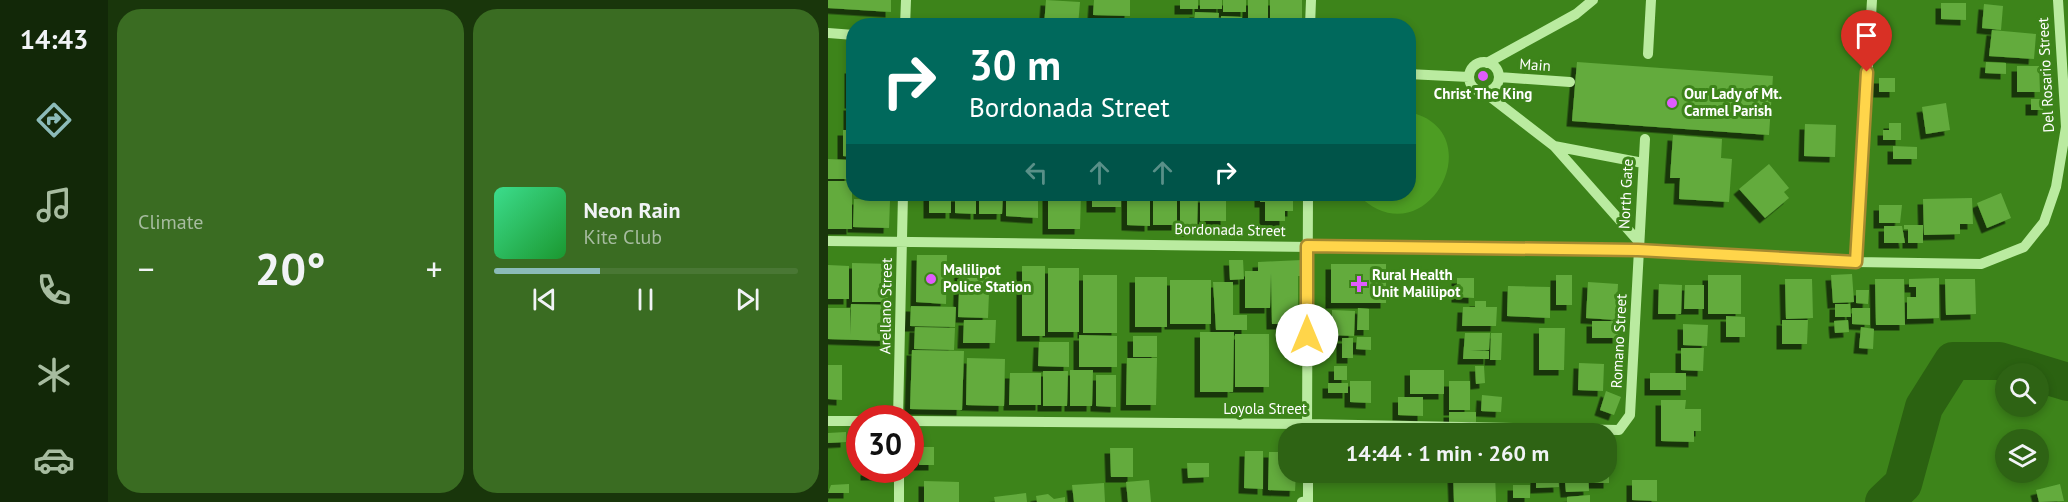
<!DOCTYPE html>
<html lang="en">
<head>
<meta charset="utf-8">
<style>
	body { margin:0; font-family:"PT Sans",sans-serif; background:#3a6c22; color:#f1f3f6; height:100vh; display:flex; flex-direction:column; font-size:22px; white-space:nowrap }
	* { box-sizing:border-box; margin:0 }
	p { font-size:20px; color:#a7bca0 }
	.icon { flex:none; width:33px; height:33px; fill:none; stroke:currentColor; stroke-width:2; stroke-linecap:round; stroke-linejoin:round }
	.map { position:relative; flex:1; overflow:hidden }
	.side { display:flex; flex-direction:column; gap:9px; padding:9px; background:#19360b; width:720px }
	.side>* { flex:none }
	.guide { position:absolute; left:18px; top:18px; width:570px; height:183px; border-radius:24px; box-shadow:0 3px 9px #0003; background:#00695c; color:#fff; overflow:hidden }
	.controls { position:absolute; left:1167px; top:363px; display:grid; gap:12px }
	.controls a { display:grid; place-items:center; width:54px; height:54px; border-radius:50%; background:#2e6314; box-shadow:0 3px 9px #0003; font-size:30px }
	.speed { position:absolute; left:18px; top:405px; display:flex; gap:12px; font-size:30px; font-weight:700; text-align:center }
	.speed>* { display:grid; place-content:center; width:78px; height:78px; border-radius:50%; background:#2e6314; box-shadow:0 3px 9px #0003; line-height:1 }
	.speed .limit { border:9px solid #d22; background:#fff; color:#111 }
	.pin { position:absolute; display:grid; place-items:center; width:51px; height:51px; color:#fff; margin:-62px -26px; border-radius:50% 50% 50% 0; rotate:-45deg; box-shadow:0 0 6px #0007 }
	.pin .icon { rotate:45deg }
	.me { position:absolute; width:66px; margin:-33px; rotate:0deg; stroke-linejoin:round; filter:drop-shadow(0 0 4px #0008) }
	.turn { display:flex; align-items:center; gap:21px; height:126px; padding:0 24px; font-size:27px }
	.turn .icon { width:78px; height:78px; stroke-width:2.5 }
	.turn b { display:block; font-size:42px; line-height:51px }
	.lanes { display:flex; align-items:center; height:57px; padding:0 24px; background:#0003; justify-content:center; gap:30px; direction:ltr }
	.lanes .off { opacity:.35 }
	.big { font-size:45px; font-weight:600; line-height:1.1 }
	.side .card { flex:1; display:flex; flex-direction:column; justify-content:center; gap:9px; min-width:0; padding:0 21px; border-radius:24px; background:#3a6c22 }
	.song { display:flex; align-items:center; gap:18px }
	.cover { width:72px; height:72px; border-radius:9px; background:linear-gradient(135deg,hsl(150 70% 55%),hsl(130 70% 35%)) }
	.played { height:6px; border-radius:3px; background:linear-gradient(90deg,#8bbbb9 35%,#497734 35%) }
	.keys { display:flex; justify-content:space-around; direction:ltr }
	.heat { display:flex; justify-content:space-between; align-items:center; font-size:33px; direction:ltr }
	.side .tiles { flex:1; display:grid; gap:9px; grid-template-columns:repeat(2,1fr) }
	.trip { position:absolute; left:450px; top:423px; width:339px; height:60px; border-radius:24px; background:#2e6314; box-shadow:0 3px 9px #0003; font-weight:600; line-height:60px; text-align:center }
	main { display:flex; flex:1; min-height:0 }
	.tab-bar { display:flex; flex-direction:column; width:108px; justify-content:space-around; align-items:center; background:#122808; color:#a7bca0 }
	.tab-bar .icon { width:42px; height:42px }
	.tab-bar .on { color:#8bbbb9 }
	.tab-bar b { font-size:27px; color:#f1f3f6 }
	.map>svg:first-child { display:block }
	.green { fill:#4d9d23 }
	.lines { fill:none; stroke-linecap:round; stroke-linejoin:round }
	.river { stroke:#2b6211; stroke-width:38 }
	.building { fill:#63ab3e; filter:url(#shadow) }
	.minor { stroke:#baeba0; stroke-width:10 }
	.route-casing { stroke:#a68a30; stroke-width:15 }
	.route { stroke:#ffd54a; stroke-width:10 }
	.poi-dot { fill:#e05cfd; stroke:#3d841a; stroke-width:2 }
	.labels { text-anchor:middle; stroke-width:6; stroke-linejoin:round; paint-order:stroke }
	.street-label { font-size:15px; fill:#fff; stroke:#3d841a }
	.poi-label { font-size:15px; font-weight:bold; fill:#fff; stroke:#3d841a; text-anchor:start }
</style>
</head>
<body>
<main>
<nav class="tab-bar">
<b>14:43</b>
<svg class="icon on" aria-label="directions" viewBox="0 0 24 24"><path d="M12 3l9 9-9 9-9-9zM9 14v-3h6M13 9l2 2-2 2"/></svg>
<svg class="icon" aria-label="music" viewBox="0 0 24 24"><path d="M9 18V5l10-2v13"/><circle cx="6" cy="18" r="3"/><circle cx="16" cy="16" r="3"/></svg>
<svg class="icon" aria-label="phone" viewBox="0 0 24 24"><path d="M5 4h4l2 5-3 2q2 4 5 5l2-3 5 2v4C11 20 4 13 5 4z"/></svg>
<svg class="icon" aria-label="climate" viewBox="0 0 24 24"><path d="M12 3v18M4 7l16 10M4 17L20 7"/></svg>
<svg class="icon" aria-label="car" viewBox="0 0 24 24"><path d="M5 17H2v-5l4-1 3-4h7l3 4 3 1v5h-3M9 17h6M6 11h13"/><circle cx="7" cy="17" r="2"/><circle cx="17" cy="17" r="2"/></svg>
</nav>
<section class="side">
<div class="tiles">
<div class="card"><p>Climate</p>
<div class="heat"><a>−</a><b class="big">20°</b><a>+</a></div>
</div>
<div class="card">
<div class="song"><i class="cover"></i><div><b>Neon Rain</b><p>Kite Club</p></div></div>
<div class="played"></div>
<div class="keys"><svg class="icon" aria-label="previous" viewBox="0 0 24 24"><path d="M18 5L8 12l10 7zM5 5v14"/></svg><svg class="icon" aria-label="pause" viewBox="0 0 24 24"><path d="M8 5v14M16 5v14"/></svg><svg class="icon" aria-label="next" viewBox="0 0 24 24"><path d="M6 5l10 7-10 7zM19 5v14"/></svg></div>
</div>
</div>
</section>
<div class="map">
<svg width="1240" height="502" viewBox="0 0 1240 502">
	<defs>
		<filter id="shadow"><feDropShadow dx="-5.5" dy="5.5" stdDeviation="0" flood-color="#0009"/></filter>
	</defs>
	<rect width="100%" height="100%" fill="#3d841a"/>
	<!-- green -->
	<path class="green" d="M581 112C667 131 597 263 529 194H580Z"/>
	<g class="lines">
		<!-- river -->
		<path class="river" d="M1056 502 1075 484 1096 407 1125 361H1171L1240 382"/>
	</g>
	<!-- building -->
	<path class="building" d="M0 0H63V12L0 8Z
		M218 0 252 2 250 26H216Z
		M266 0H302V16L265 15Z
		M352 0H370V9H352Z
		M372 0H394V9H372Z
		M395 0H418V12H395Z
		M420 0H440V26H420Z
		M442 0H474V25H442Z
		M1113 3H1138V20L1113 19Z
		M1156 4 1175 6 1173 30 1154 28Z
		M367 12 391 13 390 26H366Z
		M393 16 414 17V26H393Z
		M291 18H308L307 26H291Z
		M1164 30 1208 34 1206 59 1161 56Z
		M749 62 945 76 941 135 744 121Z
		M1158 62 1178 63V74L1157 73Z
		M1189 66H1211L1212 92H1189Z
		M22 68H26V103H22Z
		M1051 78H1067V92H1051Z
		M1203 99H1216L1215 110H1203Z
		M1118 103 1122 130 1098 134 1094 107Z
		M21 105H26V128H21Z
		M1061 123H1073V140H1055V130H1061Z
		M977 124 1008 125 1007 157 976 156Z
		M15 130H26V157L15 156Z
		M845 135 894 139 893 158 904 159 901 202 851 199 852 178H842Z
		M1065 146 1089 147V159H1065Z
		M0 159 22 160V179H0Z
		M941 164 961 188 956 192 961 198 937 218 911 189Z
		M0 181H24V229H0Z
		M1173 193 1183 218 1159 228 1149 203Z
		M101 194H123V213H101Z
		M151 194H175L174 214H151Z
		M178 194H210V218L178 216Z
		M220 194H253L252 229H220Z
		M264 194H293V207H264Z
		M325 194H349V225H325Z
		M352 194H370L369 231H352Z
		M432 194H465V211H457V221H437V202H432Z
		M299 195H322V226L299 225Z
		M127 196H148V214L127 213Z
		M372 197H398V221H372Z
		M1144 198 1145 224H1132V234L1096 235 1095 199Z
		M26 199 62 200 61 228 25 227Z
		M1051 205H1074L1072 223H1051Z
		M1076 225H1095V243H1080V229H1076Z
		M1056 226H1074L1077 243H1056Z
		M89 255H119L118 304 88 302Z
		M401 260H415L416 279 402 280Z
		M474 260V276H470V324H444L443 273 442 308H417V271H430V262Z
		M24 263 63 264 60 302H24Z
		M503 264H558V303H503Z
		M0 265 21 266V299H0Z
		M194 266H217V336H194Z
		M132 267 162 268 160 318 130 317Z
		M220 268H251V332H220Z
		M1024 274 1026 302 1005 303 1003 275Z
		M255 275H289V333H255Z
		M728 275H744V305H728Z
		M880 275H913V314H880Z
		M307 277H339V327H307Z
		M629 278H646V298L629 297Z
		M1111 278V318L1079 319V297H1088V287H1081V279Z
		M957 279H984L985 318 958 319Z
		M1047 279H1076L1077 325H1048Z
		M1117 279H1147L1148 314 1118 315Z
		M342 280H383V324H342Z
		M385 282H405V315H419V330H388Z
		M760 282 790 284 788 320 758 318Z
		M831 284 854 285 853 314H830Z
		M857 285H876V309H856Z
		M680 286 722 287V318L679 316Z
		M1028 290H1041L1040 304 1028 303Z
		M647 301H658V307H669L668 326H634L635 307H647Z
		M23 304 62 305 60 341 0 339V308H22V335Z
		M1007 304H1022L1023 317H1007Z
		M83 306 128 307 127 327 82 326Z
		M530 308 541 309V330H529Z
		M1024 308H1042V325L1024 324Z
		M504 310 527 311 526 336 504 335Z
		M898 316 917 317V337H898Z
		M136 320H168L167 343H135Z
		M954 320H980L979 344H954Z
		M1020 320 1021 332 1007 333 1006 321Z
		M764 321H790V338H764Z
		M855 324 880 325 879 346 855 345Z
		M87 327 127 328 126 350 86 349Z
		M1033 327 1046 329 1045 349 1031 348Z
		M711 328H737L736 370H711Z
		M372 332H406L405 392H372Z
		M637 333H662L661 350H642L661 351V359H635Z
		M663 333H674L673 360H662Z
		M407 334H441V387H407Z
		M251 335 289 336V367H251Z
		M305 336H329V357H305Z
		M529 337H543V350L528 349Z
		M514 338H525V358H514Z
		M211 342H241V367L210 366Z
		M853 348H876L875 371 853 370Z
		M84 350 136 351 134 410 82 409Z
		M139 358 177 359 176 406 138 405Z
		M299 358H329L328 405H298Z
		M751 363 776 364 775 391 750 390Z
		M0 365H14V400L0 399Z
		M506 366H519V380H506Z
		M647 366H656L657 383 648 384Z
		M242 370H265L264 406H242Z
		M582 370H616V394H582Z
		M215 371H240L239 406H215Z
		M182 373H213V405H181Z
		M822 373H858V390H822Z
		M268 375H288V407L268 406Z
		M522 381H543V403L522 402Z
		M621 381H642V410H621Z
		M500 383H520V393H500Z
		M778 391 793 397 786 415 772 410Z
		M654 395 674 397 673 412 653 411Z
		M570 397H595V416L570 415Z
		M833 400H858L857 409H873V431H866V442L833 441Z
		M621 412H648V422H621Z
		M18 432V442L0 443V433Z
		M91 447H106V465H91Z
		M282 448H305V477H283Z
		M417 451H435V489L416 488Z
		M441 452H460V472H468L467 491 440 490Z
		M778 452H781V483H762V472H778Z
		M359 463H381V477L360 478Z
		M38 470H56V475H38Z
		M625 472H667L668 502H626Z
		M708 472H730L731 487 708 488Z
		M736 472H760L761 491 738 492Z
		M321 480 323 502H300L298 482Z
		M804 480H829V501L804 500Z
		M96 481 131 482V502H96Z
		M276 483 277 502H246L244 485Z
		M21 484V493H0L3 485Z
		M1232 484 1236 501 1211 502 1208 490Z
		M685 485H702V498H685Z
		M198 493 199 502H167L166 497Z
		M220 494 226 499 237 497V502H209L208 496Z
		M762 495V502H739V497Z"/>
	<g class="lines">
		<!-- minor -->
		<path class="minor" d="M77 26 78 0
			M482 26 483 0
			M0 33 26 35
			M820 54 823 0
			M641 77a15 15 0 1 1 30 0a15 15 0 1 1-30 0Z
			M659 63 748 14 765 0
			M580 74 641 77
			M671 77 742 82
			M656 92 726 146 811 242
			M726 146 815 163
			M0 241 810 251 1028 262 1153 264 1196 247 1216 222 1228 187 1238 127 1230 0
			M1028 262 1044 0
			M70 418 75 194
			M0 421H32
			M82 421 479 424 791 430 802 415 817 139
			M479 434 480 194
			M71 470V502
			M474 502 480 501V472"/>
	</g>
	<g class="lines">
		<defs>
			<path id="route" d="M479 335V246L810 250 1028 262 1039 72"/>
		</defs>
		<!-- route casing -->
		<use href="#route" class="route-casing"/>
		<!-- route -->
		<use href="#route" class="route"/>
	</g>
	<!-- markers -->
	<g class="poi-dot">
		<circle cx="655" cy="76" r="6"/>
		<circle cx="844" cy="103" r="6"/>
		<circle cx="103" cy="279" r="6"/>
		<path d="M528 275h6v6h6v6h-6v6h-6v-6h-6v-6h6z"/>
	</g>
	<g class="labels">
		<!-- street labels -->
		<g class="street-label">
			<text transform="translate(707 65) rotate(4)" y="5">Main</text>
			<text transform="translate(1218 75) rotate(-93)" y="5">Del Rosario Street</text>
			<text transform="translate(798 194) rotate(-87)" y="5">North Gate</text>
			<text transform="translate(402 230) rotate(1)" y="5">Bordonada Street</text>
			<text transform="translate(58 306) rotate(-89)" y="5">Arellano Street</text>
			<text transform="translate(791 341) rotate(-87)" y="5">Romano Street</text>
			<text x="437" y="414">Loyola Street</text>
		</g>
		<!-- poi labels -->
		<g class="poi-label">
			<text x="655" y="99" text-anchor="middle">Christ The King</text>
			<text x="856" y="99">Our Lady of Mt.<tspan x="856" dy="17">Carmel Parish</tspan></text>
			<text x="115" y="275">Malilipot<tspan x="115" dy="17">Police Station</tspan></text>
			<text x="544" y="280">Rural Health<tspan x="544" dy="17">Unit Malilipot</tspan></text>
		</g>
	</g>
</svg>
<div class="controls">
<a><svg class="icon" aria-label="search" viewBox="0 0 24 24"><circle cx="10" cy="10" r="6"/><path d="M15 15l6 6"/></svg></a>
<a><svg class="icon" aria-label="layers" viewBox="0 0 24 24"><path d="M12 4l9 5-9 5-9-5zM3 14l9 5 9-5"/></svg></a>
</div>
<div class="speed"><div class="limit">30</div></div>
<div class="pin" style="left:1039px;top:72px;background:#d93025"><svg class="icon" aria-label="arrive" viewBox="0 0 24 24"><path d="M6 21V4h12l-3 4 3 4H6"/></svg></div>
<svg class="me" style="left:479px;top:335px" viewBox="-20 -20 40 40"><circle r="19" fill="#fff"/><path d="M0-13L10 11 0 6-10 11z" fill="#ffd54a"/></svg>
<div class="trip">14:44 · 1 min · 260 m</div>
<div class="guide">
<div class="turn"><svg class="icon" aria-label="right" viewBox="0 0 24 24"><path d="M7 20v-9h11M14 6l5 5-5 5"/></svg><div><b>30 m</b>Bordonada Street</div></div>
<div class="lanes"><svg class="icon off" aria-label="left" viewBox="0 0 24 24"><path d="M17 20v-9H6M10 6l-5 5 5 5"/></svg><svg class="icon off" aria-label="ahead" viewBox="0 0 24 24"><path d="M12 20V5M6 11l6-6 6 6"/></svg><svg class="icon off" aria-label="ahead" viewBox="0 0 24 24"><path d="M12 20V5M6 11l6-6 6 6"/></svg><svg class="icon" aria-label="right" viewBox="0 0 24 24"><path d="M7 20v-9h11M14 6l5 5-5 5"/></svg></div>
</div>
</div>
</main>
</body>
</html>
